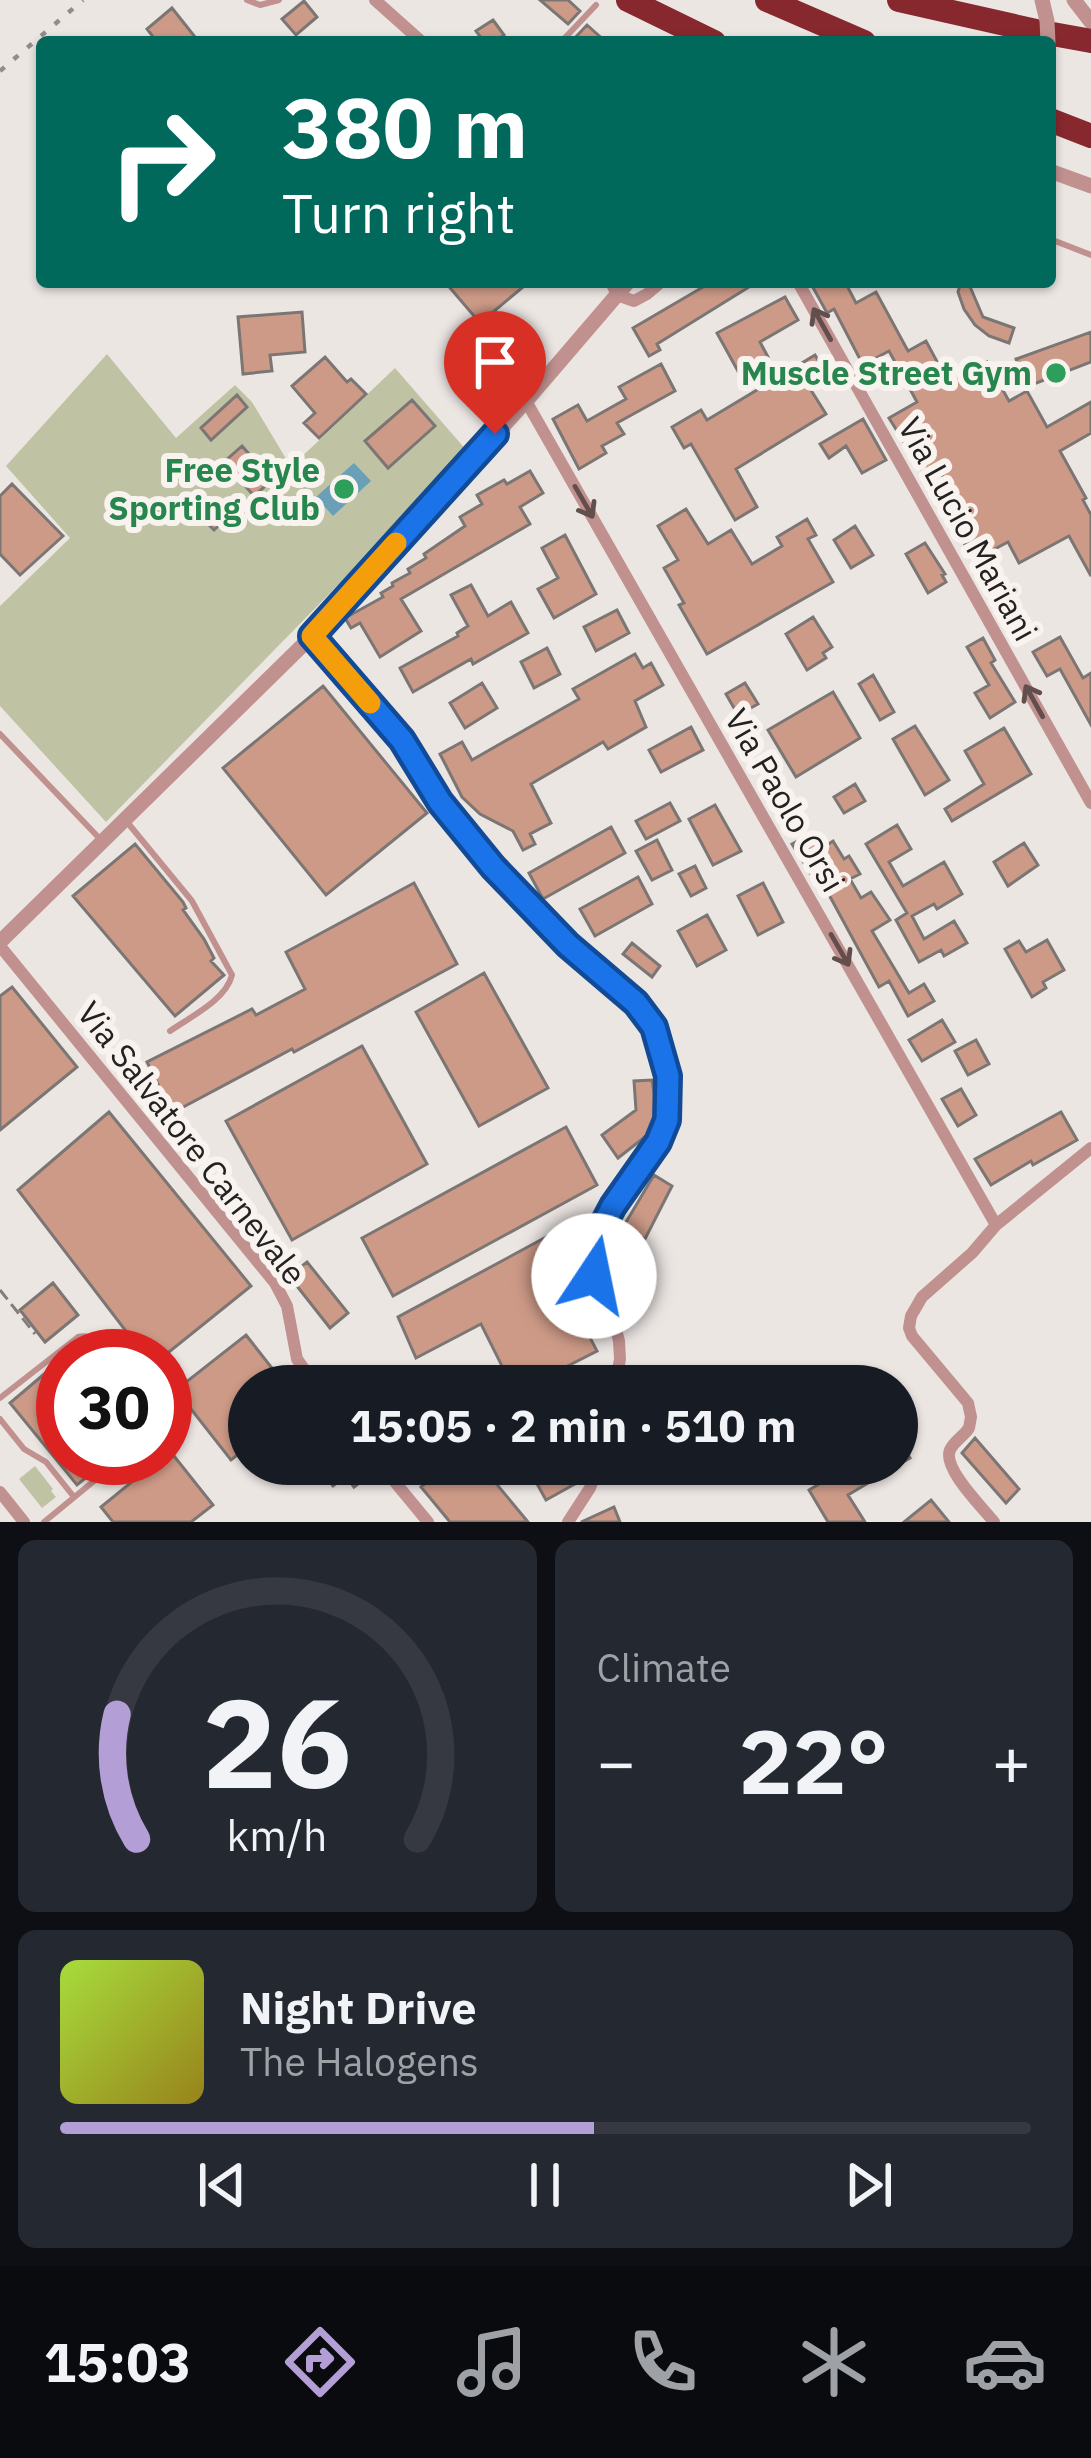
<!DOCTYPE html>
<html lang="en">
<head>
<meta charset="utf-8">
<style>
	body { margin:0; font-family:"IBM Plex Sans",sans-serif; background:#242831; color:#f1f3f6; height:100vh; display:flex; flex-direction:column; font-size:45px; white-space:nowrap }
	* { box-sizing:border-box; margin:0 }
	p { font-size:39px; color:#9ea1a6 }
	.icon { flex:none; width:66px; height:66px; fill:none; stroke:currentColor; stroke-width:2; stroke-linecap:round; stroke-linejoin:round }
	.map { position:relative; height:1522px; overflow:hidden }
	.details { display:flex; flex-direction:column; gap:18px; padding:18px; background:#0d0f14; flex:1 }
	.details>* { flex:none }
	.top-card { position:absolute; left:36px; top:36px; width:1020px; height:252px; border-radius:12px; box-shadow:0 3px 9px #0004; background:#00695c; color:#fff; overflow:hidden }
	.speed { position:absolute; left:36px; top:1329px; display:flex; gap:24px; font-size:60px; font-weight:700; text-align:center }
	.speed>* { display:grid; place-content:center; width:156px; height:156px; border-radius:50%; background:#171b24; box-shadow:0 3px 9px #0004; line-height:1 }
	.speed .limit { border:18px solid #d22; background:#fff; color:#111 }
	.pin { position:absolute; display:grid; place-items:center; width:102px; height:102px; color:#fff; margin:-123px -51px; border-radius:50% 50% 50% 0; rotate:-45deg; box-shadow:0 0 12px #0007 }
	.pin .icon { rotate:45deg }
	.me { position:absolute; width:132px; margin:-66px; rotate:11deg; stroke-linejoin:round; filter:drop-shadow(0 0 9px #0008) }
	.turn { display:flex; align-items:center; gap:42px; height:252px; padding:0 48px; font-size:54px }
	.turn .icon { width:156px; height:156px; stroke-width:2.5 }
	.turn b { display:block; font-size:84px; line-height:102px }
	.big { font-size:90px; font-weight:700; line-height:1.1 }
	.details .card { flex:1; display:flex; flex-direction:column; justify-content:center; gap:18px; min-width:0; padding:0 42px; border-radius:18px; background:#242831 }
	.details .dial { align-items:center; gap:0 }
	.dial svg { height:312px; overflow:visible; fill:none; stroke:#363941; stroke-width:7; stroke-linecap:round; text-anchor:middle }
	.dial text { fill:#f1f3f6; stroke:none }
	.song { display:flex; align-items:center; gap:36px }
	.cover { width:144px; height:144px; border-radius:18px; background:linear-gradient(135deg,hsl(80 70% 55%),hsl(50 70% 35%)) }
	.played { height:12px; border-radius:6px; background:linear-gradient(90deg,#b39ed6 55%,#363941 55%) }
	.keys { display:flex; justify-content:space-around; direction:ltr }
	.heat { display:flex; justify-content:space-between; align-items:center; font-size:66px; direction:ltr }
	.details .tiles { flex:1; display:grid; gap:18px; grid-template-columns:1fr 1fr }
	.card:last-child { grid-column:span 2 }
	.trip { position:absolute; left:228px; top:1365px; width:690px; height:120px; border-radius:60px; background:#171b24; box-shadow:0 3px 9px #0004; font-weight:700; line-height:120px; text-align:center }
	.menu { display:flex; height:192px; justify-content:space-around; align-items:center; background:#090b0e; color:#9ea1a6 }
	.menu .icon { width:84px; height:84px }
	.menu .on { color:#b39ed6 }
	.menu b { font-size:54px; color:#f1f3f6 }
	.map>svg:first-child { display:block }
	.green { fill:#bfc3a4 }
	.water { fill:#69a0b8 }
	.building { fill:#cd9a87; stroke:#7b7674; stroke-width:3 }
	.lines { fill:none; stroke-linecap:round; stroke-linejoin:round }
	.path { stroke:#817d7b; stroke-width:3; stroke-dasharray:12 6; stroke-linecap:butt }
	.service { stroke:#c0918f; stroke-width:6 }
	.minor { stroke:#c0918f; stroke-width:12 }
	.tertiary { stroke:#c0918f; stroke-width:15 }
	.motorway { stroke:#86282e; stroke-width:24 }
	.rail { stroke:#918d8b; stroke-width:4.5; stroke-dasharray:6 12; stroke-linecap:butt }
	.tertiary-bridge { stroke:#c0918f; stroke-width:15 }
	.oneway { stroke:#624e4d }
	.route-casing { stroke:#114b97; stroke-width:30 }
	.route { stroke:#1a73e8; stroke-width:21 }
	.slow { stroke:#f59e0b; stroke-width:21 }
	.leisure-dot { fill:#2e9e5b; stroke:#f9f3f0; stroke-width:4.5 }
	.labels { text-anchor:middle; stroke-width:12; stroke-linejoin:round; paint-order:stroke }
	.leisure-label { font-size:33px; font-weight:bold; fill:#27864d; stroke:#f9f3f0; text-anchor:end }
	.street-label { font-size:33px; fill:#242221; stroke:#f9f3f0 }
</style>
</head>
<body>
<div class="map">
<svg width="1091" height="1522" viewBox="0 0 1091 1522">
	<rect width="100%" height="100%" fill="#ece6e3"/>
	<!-- green -->
	<path class="green" d="M107 354 176 438 235 385 252 402 291 467 395 368 468 452 106 822 0 706V606L70 538 6 466Z
		M35 1466 53 1489 51 1491 56 1497 42 1508 19 1479Z"/>
	<!-- water -->
	<path class="water" d="M354 463 371 481 333 516 316 497Z"/>
	<!-- building -->
	<path class="building" d="M540 0H568L580 11 568 24Z
		M304 1 317 17 296 35 282 19Z
		M172 8 199 42H157L147 29Z
		M493 20 504 35 494 42H484L476 31Z
		M587 25 606 42H571Z
		M445 282H529L480 323Z
		M700 282H757L657 344 660 350 649 356 633 328 703 287Z
		M810 282H845L856 303 876 292 908 351 926 341 949 384 987 362 1009 401 1027 391 1047 427 1091 402V433L1060 451 1086 498 1083 500 1091 515V576L1069 536 1019 563 1008 542 974 560 965 545 969 543 955 517 950 520 939 501 952 494 939 469 926 477 889 418 917 402 889 351 863 365 834 309 827 313Z
		M961 282H968L983 317 1014 328 1009 343 989 336 975 325 964 309 958 292Z
		M785 297 798 320 760 342 768 357 739 373 717 333Z
		M302 312 305 352 270 355 272 371 243 374 238 317Z
		M1091 332V362L1026 387 1016 359Z
		M815 355 827 375 809 387 826 414 736 469 757 507 735 520 691 444 684 448 672 427 701 410 707 420Z
		M325 357 347 382 351 379 366 394 319 438 304 423 315 413 292 386Z
		M661 364 675 391 617 423 624 434 602 446 606 453 579 469 553 419 578 405 587 421 626 399 619 387Z
		M237 395 247 407 211 440 201 428Z
		M412 400 435 426 388 468 365 441Z
		M863 419 886 460 862 473 846 446 829 458 820 444Z
		M242 446 272 480 254 496 224 462Z
		M530 471 543 493 520 507 530 524 401 599 421 631 380 657 360 623 351 628 345 618 383 597 381 593 393 586 392 583 410 573 408 569 426 558 424 554 465 526 460 517 482 504 477 495 504 480 507 484Z
		M12 484 63 536 20 575 0 554V496Z
		M229 500 237 508 214 530 206 522Z
		M686 509 708 544 731 530 752 564 782 546 777 537 807 519 816 535 808 539 833 582 707 654 679 605 684 603 664 568 678 560 658 526Z
		M855 526 873 555 851 568 834 540Z
		M565 535 596 594 554 618 538 589 558 578 542 548Z
		M925 543 945 574 942 575 946 582 928 593 906 554Z
		M471 585 488 616 511 602 528 633 473 664 471 659 413 692 400 668 458 636 457 633 468 626 451 595Z
		M617 610 629 633 596 651 584 627Z
		M813 617 832 647 823 653 826 658 807 670 786 634Z
		M1060 637 1083 678 1091 673V725L1060 669 1047 676 1033 652Z
		M983 638 995 660 991 663 1015 702 990 718 975 693 989 685 967 647Z
		M547 648 560 674 534 688 521 662Z
		M635 654 643 668 651 663 663 685 635 701 646 727 608 749 603 742 531 784 551 823 530 834 535 844 523 850 513 831 480 814 462 797 440 754 462 742 472 760 579 699 573 689Z
		M873 675 894 712 880 720 859 684Z
		M482 683 497 708 465 728 450 703Z
		M745 683 758 704 738 715 726 694Z
		M323 686 427 813 326 895 223 768Z
		M833 692 860 738 796 777 768 730Z
		M915 726 949 780 925 795 893 739Z
		M691 727 703 750 661 772 649 750Z
		M1004 728 1031 774 952 821 945 809 984 784 965 751Z
		M855 784 865 801 844 813 834 797Z
		M670 803 680 821 646 839 636 821Z
		M715 805 741 851 713 865 689 819Z
		M897 825 911 849 889 862 903 886 944 862 962 894 937 909 934 904 912 916 924 939 954 921 967 943 944 956 941 950 919 962 896 920 907 913 866 844Z
		M611 827 625 853 543 899 529 873Z
		M812 833 817 842 824 839 827 845 833 841 844 859 849 856 860 874 850 879 861 898 871 892 890 920 872 931 909 993 924 984 934 1001 908 1016 889 981 879 987 828 893 824 895 792 844Z
		M657 840 672 870 652 880 636 851Z
		M1024 843 1038 865 1008 886 994 862Z
		M135 844 183 902 186 908 183 910 204 939 214 958 211 961 224 975 175 1016 73 896Z
		M695 866 706 888 691 896 679 874Z
		M638 877 652 904 595 936 580 909Z
		M414 883 457 964 294 1052 292 1049 172 1113 147 1062 252 1009 256 1015 305 989 286 952Z
		M763 883 783 922 758 935 738 896Z
		M707 915 726 950 697 966 678 931Z
		M1047 940 1064 970 1043 982 1046 988 1032 997 1005 949 1019 941 1026 952Z
		M632 943 660 966 652 977 623 954Z
		M484 973 548 1088 479 1126 416 1012Z
		M12 987 77 1067 0 1130V996Z
		M942 1020 955 1042 922 1061 909 1040Z
		M976 1040 989 1064 968 1075 955 1051Z
		M362 1046 427 1164 292 1240 226 1121Z
		M652 1080 656 1104 655 1123 650 1133 618 1158 602 1135 636 1110 634 1081Z
		M961 1089 976 1115 958 1126 942 1099Z
		M109 1112 251 1286 164 1356H145L18 1190Z
		M1061 1112 1077 1140 1033 1165 1031 1161 991 1185 975 1159Z
		M566 1127 597 1185 393 1296 362 1238Z
		M654 1175 672 1186 645 1239 640 1236 633 1249 616 1239Z
		M563 1228 575 1243 562 1251 558 1261 565 1269 559 1278 597 1351 528 1386H512L481 1324 416 1358 398 1317Z
		M307 1262 348 1313 330 1328 289 1276Z
		M53 1283 78 1315 45 1342 20 1310Z
		M246 1335 286 1386H249V1446L231 1460 176 1390Z
		M63 1358V1458H110L77 1485 10 1403Z
		M897 1435 910 1458 848 1495 865 1522H828L809 1490 853 1464H897Z
		M975 1438 1019 1489 1006 1503 962 1453Z
		M170 1451 213 1505 191 1522H113L101 1507 161 1458H165Z
		M316 1464H367L373 1472 354 1487 346 1476 333 1486Z
		M448 1464H480L528 1522H450L421 1487Z
		M526 1464H588L582 1480 546 1500Z
		M931 1500 949 1522H904Z
		M614 1507 620 1522H581Z"/>
	<g class="lines">
		<!-- path -->
		<path class="path" d="M0 1290 35 1334"/>
		<!-- service -->
		<path class="service" d="M247 0 260 5 279 0
			M561 42 596 5
			M1050 239 1091 255
			M0 734 101 840
			M127 822 192 901 232 975C226 1000 190 1017 170 1031
			M0 1398 78 1337C93 1333 99 1345 108 1356
			M0 1419 24 1449 46 1462 74 1497
			M44 1522 122 1458"/>
		<!-- minor -->
		<path class="minor" d="M375 0 422 42
			M611 282 617 295 634 301 647 294 661 282
			M798 282 1091 803
			M526 401 996 1225
			M312 636 402 740 440 802 502 877 559 937 636 1002 657 1034 668 1081 665 1126 658 1142 609 1211 592 1250V1271L614 1322 619 1341 620 1359 615 1386
			M0 946 275 1283 287 1306 297 1359 316 1386
			M380 1464 428 1522
			M0 1492 24 1522
			M568 1522 590 1488 599 1464
			M994 1522C983 1508 942 1468 950 1450 954 1441 964 1436 969 1428L971 1417 968 1403 912 1336 909 1328 911 1316 922 1297 972 1253 996 1225 1091 1148"/>
		<!-- tertiary -->
		<path class="tertiary" d="M1074 0 1091 22
			M1050 171 1091 186
			M0 942 312 636 526 401 628 282"/>
		<!-- motorway -->
		<path class="motorway" d="M628 0 714 42
			M767 0 864 42
			M899 0 1036 31 1091 41
			M1050 120 1091 136"/>
		<!-- rail -->
		<path class="rail" d="M0 71 83 0"/>
		<!-- tertiary-bridge -->
		<path class="tertiary-bridge" d="M1042 0 1047 21 1048 42"/>
	</g>
	<!-- one-way arrows -->
	<defs><path id="oneway-shaft" d="M-6 0H5M1.5-3L5.5 0L1.5 3" fill="none" stroke-width="1.6" stroke-linecap="round" stroke-linejoin="round" transform="scale(3)"/></defs>
	<g class="oneway">
		<use href="#oneway-shaft" transform="translate(822 324) rotate(-119)"/>
		<use href="#oneway-shaft" transform="translate(584 502) rotate(60)"/>
		<use href="#oneway-shaft" transform="translate(1034 701) rotate(-119)"/>
		<use href="#oneway-shaft" transform="translate(840 950) rotate(60)"/>
	</g>
	<g class="lines">
		<defs>
			<path id="route" d="M495 434 312 636 402 740 440 802 493 867 568 945 636 1003 654 1027 668 1076 667 1120 658 1142 613 1206 596 1238 591 1257 594 1276"/>
		</defs>
		<!-- route casing -->
		<use href="#route" class="route-casing"/>
		<!-- route -->
		<use href="#route" class="route"/>
		<!-- slow -->
		<path class="slow" d="M370 703 312 636 396 543"/>
	</g>
	<!-- markers -->
	<g class="leisure-dot">
		<circle cx="1056" cy="373" r="12"/>
		<circle cx="344" cy="489" r="12"/>
	</g>
	<g class="labels">
		<!-- leisure labels -->
		<g class="leisure-label">
			<text x="1032" y="385">Muscle Street Gym</text>
			<text x="320" y="482">Free Style<tspan x="320" dy="38">Sporting Club</tspan></text>
		</g>
		<!-- street labels -->
		<g class="street-label">
			<text transform="translate(968 529) rotate(61)" y="12">Via Lucio Mariani</text>
			<text transform="translate(785 800) rotate(60)" y="12">Via Paolo Orsi</text>
			<text transform="translate(192 1143) rotate(52)" y="12">Via Salvatore Carnevale</text>
		</g>
	</g>
</svg>
<div class="speed"><div class="limit">30</div></div>
<div class="pin" style="left:495px;top:434px;background:#d93025"><svg class="icon" aria-label="arrive" viewBox="0 0 24 24"><path d="M6 21V4h12l-3 4 3 4H6"/></svg></div>
<svg class="me" style="left:594px;top:1276px" viewBox="-20 -20 40 40"><circle r="19" fill="#fff"/><path d="M0-13L10 11 0 6-10 11z" fill="#1a73e8"/></svg>
<div class="trip">15:05 · 2 min · 510 m</div>
<div class="top-card">
<div class="turn"><svg class="icon" aria-label="right" viewBox="0 0 24 24"><path d="M7 20v-9h11M14 6l5 5-5 5"/></svg><div><b>380 m</b>Turn right</div></div>
</div>
</div>
<section class="details">
<div class="tiles">
<div class="card dial"><svg viewBox="0 0 100 80">
<path d="M14 69A42 42 0 1 1 86 69"/>
<path d="M14 69A42 42 0 0 1 9 37" stroke="#b39ed6"/>
<text x="50" y="56" font-size="32" font-weight="700">26</text>
<text x="50" y="72" font-size="11">km/h</text>
</svg></div>
<div class="card"><p>Climate</p>
<div class="heat"><a>−</a><b class="big">22°</b><a>+</a></div>
</div>
<div class="card">
<div class="song"><i class="cover"></i><div><b>Night Drive</b><p>The Halogens</p></div></div>
<div class="played"></div>
<div class="keys"><svg class="icon" aria-label="previous" viewBox="0 0 24 24"><path d="M18 5L8 12l10 7zM5 5v14"/></svg><svg class="icon" aria-label="pause" viewBox="0 0 24 24"><path d="M8 5v14M16 5v14"/></svg><svg class="icon" aria-label="next" viewBox="0 0 24 24"><path d="M6 5l10 7-10 7zM19 5v14"/></svg></div>
</div>
</div>
</section>
<nav class="menu">
<b>15:03</b>
<svg class="icon on" aria-label="directions" viewBox="0 0 24 24"><path d="M12 3l9 9-9 9-9-9zM9 14v-3h6M13 9l2 2-2 2"/></svg>
<svg class="icon" aria-label="music" viewBox="0 0 24 24"><path d="M9 18V5l10-2v13"/><circle cx="6" cy="18" r="3"/><circle cx="16" cy="16" r="3"/></svg>
<svg class="icon" aria-label="phone" viewBox="0 0 24 24"><path d="M5 4h4l2 5-3 2q2 4 5 5l2-3 5 2v4C11 20 4 13 5 4z"/></svg>
<svg class="icon" aria-label="climate" viewBox="0 0 24 24"><path d="M12 3v18M4 7l16 10M4 17L20 7"/></svg>
<svg class="icon" aria-label="car" viewBox="0 0 24 24"><path d="M5 17H2v-5l4-1 3-4h7l3 4 3 1v5h-3M9 17h6M6 11h13"/><circle cx="7" cy="17" r="2"/><circle cx="17" cy="17" r="2"/></svg>
</nav>
</body>
</html>
